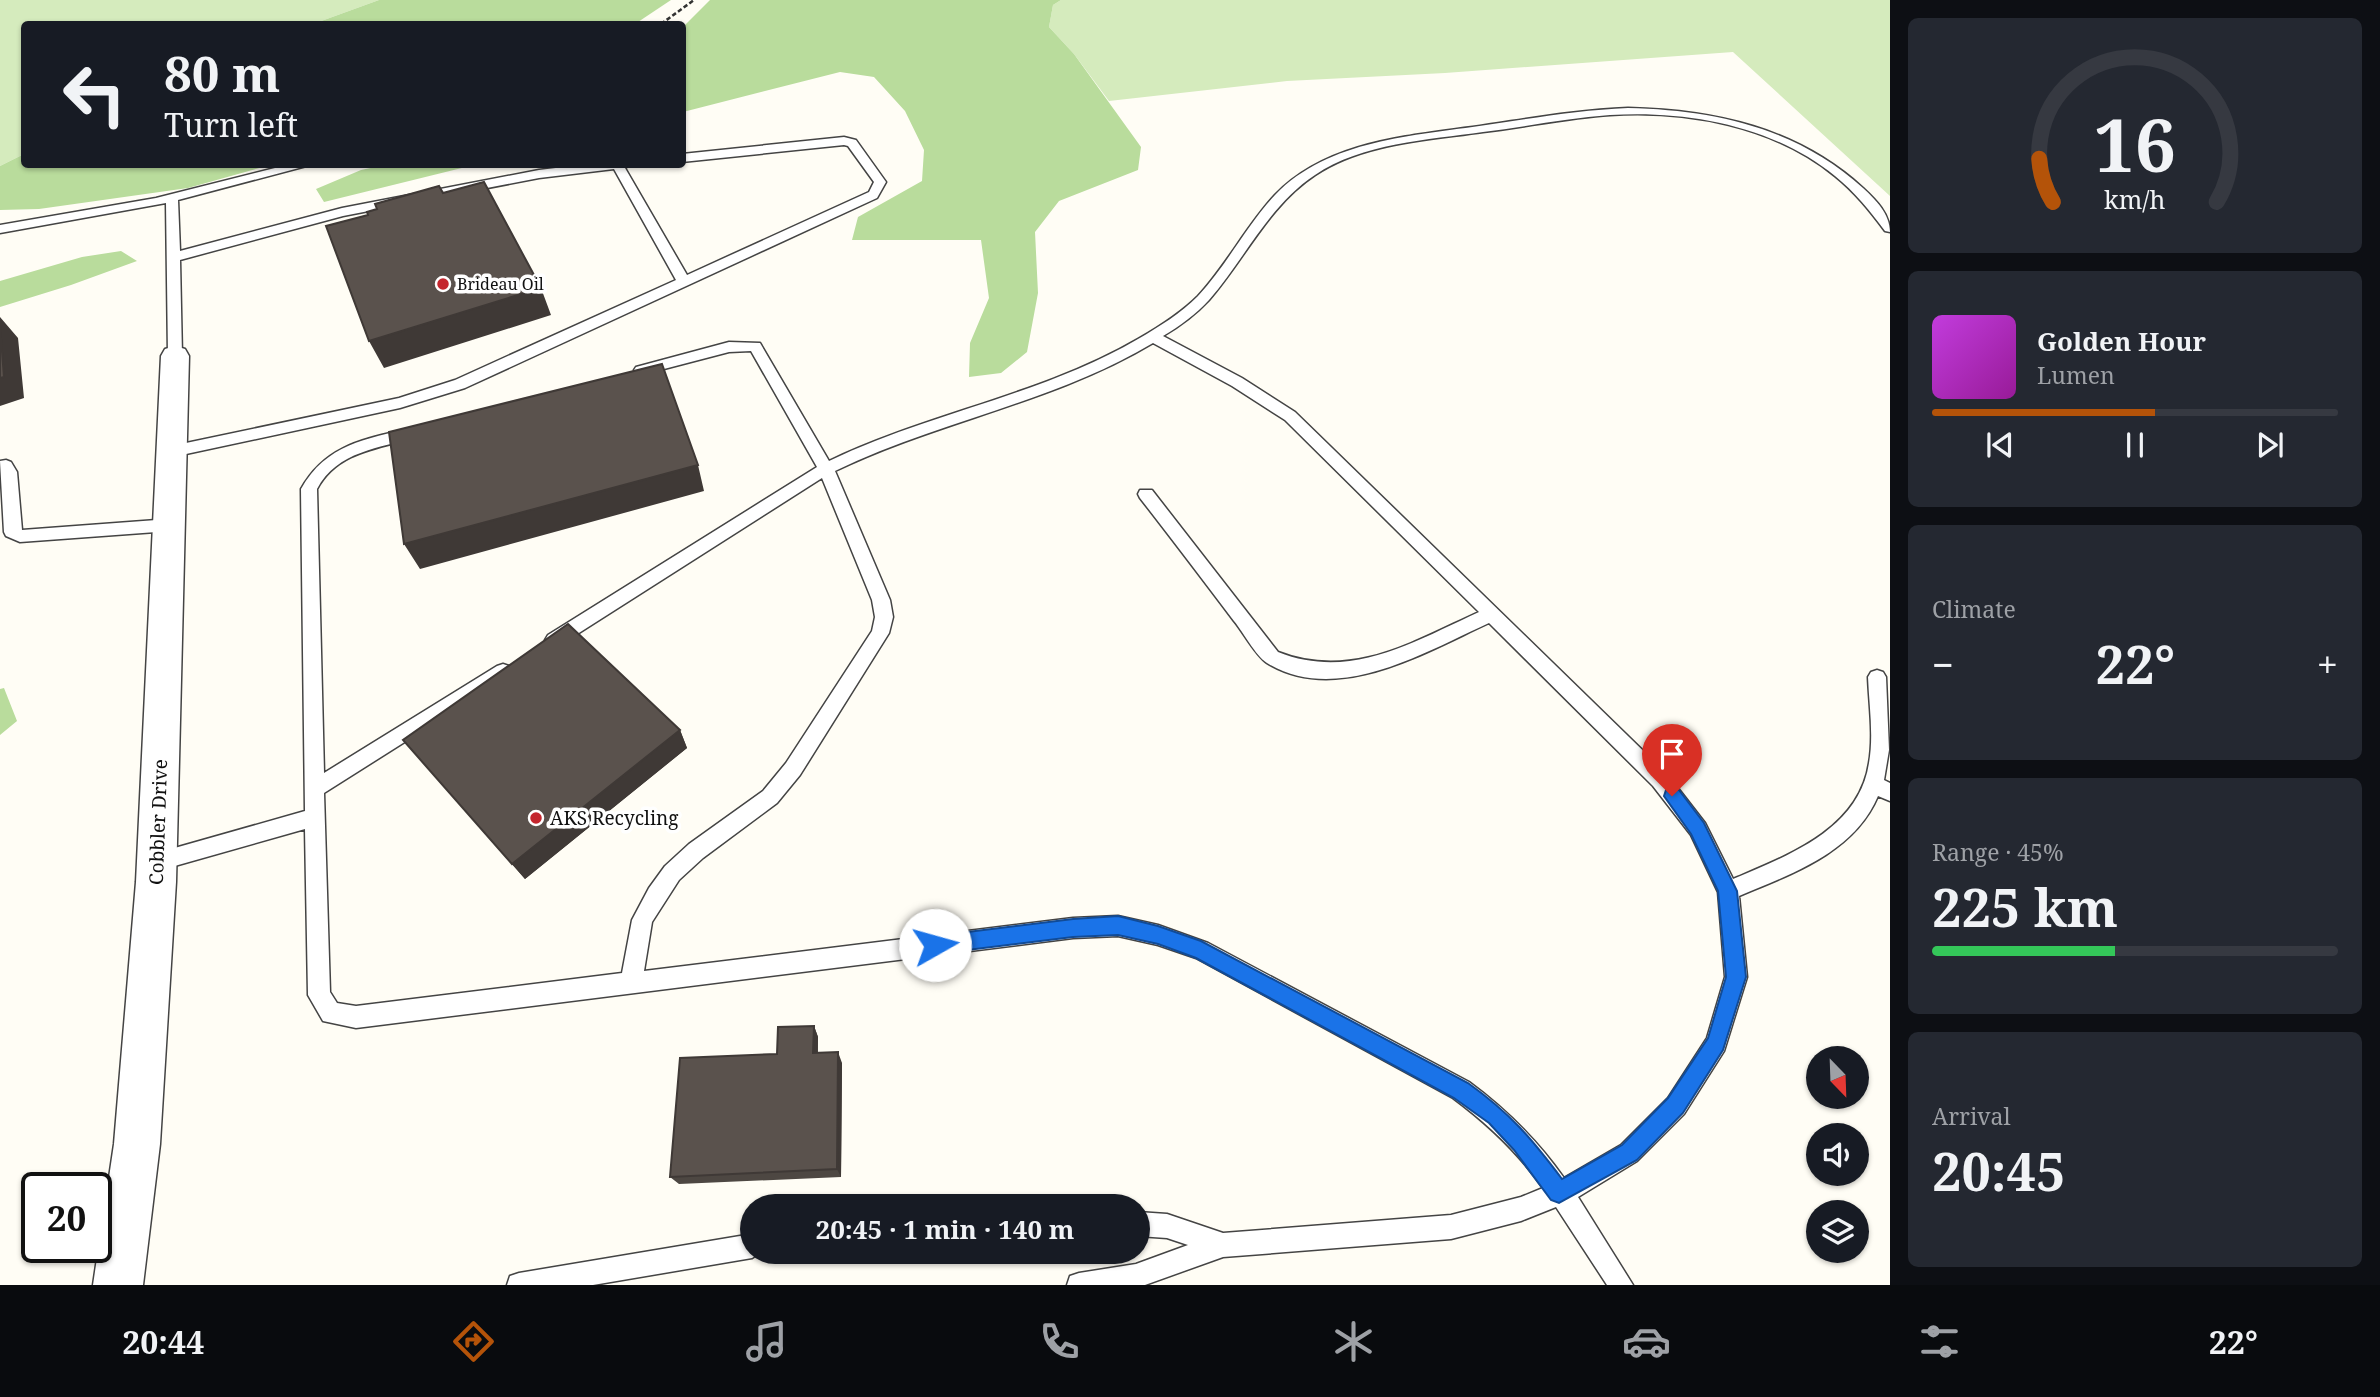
<!DOCTYPE html>
<html lang="en">
<head>
<meta charset="utf-8">
<style>
	body { margin:0; font-family:"Noto Serif",serif; background:#242831; color:#f1f3f6; height:100vh; display:flex; flex-direction:column; font-size:26px; white-space:nowrap }
	* { box-sizing:border-box; margin:0 }
	p { font-size:23px; color:#9ea1a6 }
	.icon { flex:none; width:38px; height:38px; fill:none; stroke:currentColor; stroke-width:2; stroke-linecap:round; stroke-linejoin:round }
	.map { position:relative; flex:1; overflow:hidden }
	.details { display:flex; flex-direction:column; gap:18px; padding:18px; background:#0d0f14; width:490px }
	.details>* { flex:none }
	.top-card { position:absolute; left:21px; top:21px; width:665px; height:147px; border-radius:7px; box-shadow:0 2px 5px #0004; background:#171b24; color:#f1f3f6; overflow:hidden }
	.needle { width:46px; rotate:157deg }
	.buttons { position:absolute; left:1806px; top:1046px; display:grid; gap:14px }
	.buttons a { display:grid; place-items:center; width:63px; height:63px; border-radius:50%; background:#171b24; box-shadow:0 2px 5px #0004; font-size:35px }
	.speed { position:absolute; left:21px; top:1172px; display:flex; gap:14px; font-size:35px; font-weight:700; text-align:center }
	.speed>* { display:grid; place-content:center; width:91px; height:91px; border-radius:50%; background:#171b24; box-shadow:0 2px 5px #0004; line-height:1 }
	.speed .limit { border:4px solid #111; border-radius:10px; background:#fff; color:#111 }
	.pin { position:absolute; display:grid; place-items:center; width:60px; height:60px; color:#fff; margin:-72px -30px; border-radius:50% 50% 50% 0; rotate:-45deg; box-shadow:0 0 7px #0007 }
	.pin .icon { rotate:45deg }
	.me { position:absolute; width:77px; margin:-38px; rotate:83deg; stroke-linejoin:round; filter:drop-shadow(0 0 5px #0008) }
	.turn { display:flex; align-items:center; gap:24px; height:147px; padding:0 28px; font-size:32px }
	.turn .icon { width:91px; height:91px; stroke-width:2.5 }
	.turn b { display:block; font-size:49px; line-height:60px }
	.big { font-size:52px; font-weight:700; line-height:1.1 }
	.details .card { flex:1; display:flex; flex-direction:column; justify-content:center; gap:10px; min-width:0; padding:0 24px; border-radius:10px; background:#242831 }
	.details .dial { align-items:center; gap:0 }
	.dial svg { height:182px; overflow:visible; fill:none; stroke:#363941; stroke-width:7; stroke-linecap:round; text-anchor:middle }
	.dial text { fill:#f1f3f6; stroke:none }
	.song { display:flex; align-items:center; gap:21px }
	.cover { width:84px; height:84px; border-radius:10px; background:linear-gradient(135deg,hsl(290 70% 55%),hsl(300 70% 35%)) }
	.played { height:7px; border-radius:4px; background:linear-gradient(90deg,#b45309 55%,#363941 55%) }
	.keys { display:flex; justify-content:space-around; direction:ltr }
	.heat { display:flex; justify-content:space-between; align-items:center; font-size:38px; direction:ltr }
	.charge { height:10px; border-radius:5px; background:linear-gradient(90deg,#34c759 45%,#363941 0) }
	.trip { position:absolute; left:740px; top:1194px; width:410px; height:70px; border-radius:35px; background:#171b24; box-shadow:0 2px 5px #0004; font-weight:700; line-height:70px; text-align:center }
	.dock { display:flex; height:112px; justify-content:space-around; align-items:center; background:#090b0e; color:#9ea1a6 }
	.dock .icon { width:49px; height:49px }
	.dock .current { color:#b45309 }
	.dock b { font-size:32px; color:#f1f3f6 }
	main { display:flex; flex:1; min-height:0 }
	.map>svg:first-child { display:block }
	.green { fill:#d5ebbd }
	.forest { fill:#b9dc9c }
	.lines { fill:none; stroke-linecap:round; stroke-linejoin:round }
	.lane-casing { stroke:#444; stroke-width:3 }
	.street-casing { stroke:#444; stroke-width:3 }
	.path { stroke:#333; stroke-width:2.5; stroke-dasharray:4.5 2.5; stroke-linecap:butt }
	.lane { fill:#fff; fill-rule:evenodd }
	.street { fill:#fff; fill-rule:evenodd }
	.wall { fill:#4d4742 }
	.shaded-wall { fill:#3f3936 }
	.building { fill:#5a524d; stroke:#3f3936; stroke-width:2 }
	.route { fill:#1a73e8; stroke:#114b97; stroke-width:2 }
	.poi-dot { fill:#c4262e; stroke:#fff; stroke-width:2.5 }
	.labels { text-anchor:middle; stroke-width:7; stroke-linejoin:round; paint-order:stroke }
	.far-poi-label { font-size:16px; fill:#111; stroke:#fff; text-anchor:start }
	.poi-label { font-size:19px; fill:#111; stroke:#fff; text-anchor:start }
	.street-label { font-size:19px; fill:#111; stroke:#fff }
</style>
</head>
<body>
<main>
<div class="map">
<svg width="1890" height="1285" viewBox="0 0 1890 1285">
	<rect width="100%" height="100%" fill="#fffdf5"/>
	<!-- green -->
	<path class="green" d="M0 0H379L313 24H24V154L0 166Z
		M1061 0H1890V196L1733 52 1445 73 1287 81 1109 101 1074 54 1049 27 1053 5Z"/>
	<!-- forest -->
	<path class="forest" d="M379 0H671L635 24H313Z
		M710 0H1061L1053 5 1049 27 1074 54 1141 147 1138 170 1059 201 1035 232 1038 293 1027 352 1001 373 969 377 970 343 989 298 981 240H852L858 217 922 181 924 150 905 111 874 77 840 72 683 112V27Z
		M24 154V164L270 165 188 188 39 209 0 210V166Z
		M390 164H474V165L324 202 316 189 361 170Z
		M121 251 137 261 71 285 0 307V281L82 257Z
		M4 688 17 721 0 735V689Z"/>
	<g class="lines">
		<defs>
			<path id="lane" d="M1628 108C1715 110 1797 128 1863 188 1876 200 1890 214 1890 232L1885 231C1870 211 1855 192 1835 176 1774 126 1687 110 1610 115 1567 118 1525 127 1483 132 1428 140 1362 143 1315 175 1268 206 1245 259 1209 300 1196 314 1180 326 1163 336L1242 378 1295 412 1667 774 1705 823 1733 879C1787 856 1859 830 1869 763 1874 735 1869 705 1868 677L1871 672 1877 670 1883 672 1886 677 1889 750 1884 780 1890 783V801L1878 796C1854 853 1791 874 1739 896L1747 977 1724 1051 1684 1114 1637 1161 1578 1197 1633 1285H1607L1556 1207 1521 1221 1451 1239 1223 1257 1145 1285H1067L1070 1276 1079 1273 1136 1264 1188 1245 1167 1238 1138 1236V1212L1167 1214 1223 1233 1451 1215 1521 1197 1543 1188C1518 1152 1488 1124 1453 1098L1196 958 1158 945 1118 936 1073 938 356 1028 323 1021 308 995 305 829 157 871 150 869 147 862 150 855 157 853 305 811 301 489C326 444 366 439 412 428L420 433 417 437C380 448 337 451 317 489L324 773 497 666 503 664 509 666 512 671 509 676 324 793 330 992 337 1003 356 1006 622 973 632 920 649 888 665 866 689 844 763 791 786 763 872 631 875 617 872 600 822 478 560 645H548L545 640 548 635 817 467 751 351 729 352 641 375 634 370 636 367 729 342 760 343 829 461C929 413 1042 395 1138 339 1159 327 1181 313 1198 296 1227 265 1246 226 1275 195 1329 139 1414 136 1486 125 1534 118 1580 110 1628 108ZM1153 343 1232 386 1285 420 1479 612C1413 642 1351 681 1278 652L1152 490H1140L1138 494 1140 498C1172 539 1203 580 1234 621 1244 633 1255 655 1267 663 1337 706 1425 652 1489 623L1653 786 1691 835 1718 892 1725 977 1707 1038 1668 1098 1621 1145 1564 1178C1537 1140 1507 1110 1469 1082L1208 943 1158 925 1118 916 1073 918 644 971 652 922 679 880 703 858 777 803 800 775 889 633 893 617 890 600 835 471C938 421 1055 402 1153 343Z
				M844 137 856 140 886 182 877 198 465 388 400 408 172 457 167 455 164 451 167 447 399 398 455 380 676 280 614 169 539 178 343 216 180 260 182 356 175 361 168 356 166 203 0 233V225L156 198 291 164H314L178 200 180 251 342 208 539 170 589 164H631L625 168 687 275 869 192 874 182 848 146 844 145 682 162V154Z
				M6 460 11 462 17 472 22 530 170 519 178 525 170 531 20 542 6 536 4 532 0 461Z
				M752 1234V1251H762L752 1258 593 1285H507L510 1276 519 1273Z"/>
			<path id="street" d="M175 346 185 349 189 356 176 882 160 1144 143 1285H93L114 1144 136 882 161 356 165 349Z"/>
		</defs>
		<!-- lane casing -->
		<use href="#lane" class="lane-casing"/>
		<!-- street casing -->
		<use href="#street" class="street-casing"/>
		<!-- path -->
		<path class="path" d="M661 24 694 0"/>
		<!-- lane -->
		<use href="#lane" class="lane"/>
		<!-- street -->
		<use href="#street" class="street"/>
	</g>
	<!-- wall -->
	<path class="wall" d="M680 730 687 748 525 879 403 740Z
		M814 1026 818 1037V1052L842 1063 841 1177 679 1184 670 1177 777 1054Z"/>
	<!-- shaded-wall -->
	<path class="shaded-wall" d="M541 288 551 315 384 368 369 341Z
		M0 317 18 338 24 398 0 406Z
		M698 465 704 491 420 569 404 544Z
		M680 730 687 748 525 879 512 864Z
		M814 1026 818 1037 817 1063 813 1053Z
		M838 1052 842 1063 841 1177 837 1169Z"/>
	<!-- building -->
	<path class="building" d="M484 182 541 288 369 341 326 226 368 215 367 212 377 209 375 204 439 186 443 193Z
		M0 326 4 377 0 378Z
		M662 364 698 465 404 544 389 432Z
		M568 624 680 730 512 864 403 740Z
		M814 1026 813 1053 838 1052 837 1169 670 1177 680 1058 777 1054 778 1027Z"/>
	<!-- route -->
	<path class="route" d="M1672 788 1679 790 1704 823 1737 891 1746 977 1723 1050 1683 1113 1637 1160 1559 1203 1551 1200 1514 1150 1489 1123 1454 1098 1196 958 1158 944 1118 935 1073 937 935 954 928 952 926 945 928 938 935 936 1073 919 1118 916 1158 926 1201 941 1468 1083C1511 1114 1531 1138 1562 1179L1622 1145 1668 1098 1708 1038 1726 977 1718 891 1691 834 1664 796 1666 790Z"/>
	<!-- markers -->
	<g class="poi-dot">
		<circle cx="443" cy="284" r="7"/>
		<circle cx="536" cy="818" r="7"/>
	</g>
	<g class="labels">
		<!-- far-poi labels -->
		<g class="far-poi-label">
			<text x="457" y="290">Brideau Oil</text>
		</g>
		<!-- poi labels -->
		<g class="poi-label">
			<text x="550" y="825">AKS Recycling</text>
		</g>
		<!-- street labels -->
		<g class="street-label">
			<text transform="translate(158 822) rotate(-88)" y="7">Cobbler Drive</text>
		</g>
	</g>
</svg>
<div class="buttons">
<a><svg class="needle" viewBox="-14 -14 28 28"><path d="M0-13l5 13h-10z" fill="#e53935"/><path d="M0 13l5-13h-10z" fill="#9ea1a6"/></svg></a>
<a><svg class="icon" aria-label="sound" viewBox="0 0 24 24"><path d="M4 9h4l5-4v14l-5-4H4zM17 9q2 3 0 6"/></svg></a>
<a><svg class="icon" aria-label="layers" viewBox="0 0 24 24"><path d="M12 4l9 5-9 5-9-5zM3 14l9 5 9-5"/></svg></a>
</div>
<div class="speed"><div class="limit">20</div></div>
<div class="pin" style="left:1672px;top:796px;background:#d93025"><svg class="icon" aria-label="arrive" viewBox="0 0 24 24"><path d="M6 21V4h12l-3 4 3 4H6"/></svg></div>
<svg class="me" style="left:935px;top:945px" viewBox="-20 -20 40 40"><circle r="19" fill="#fff"/><path d="M0-13L10 11 0 6-10 11z" fill="#1a73e8"/></svg>
<div class="trip">20:45 · 1 min · 140 m</div>
<div class="top-card">
<div class="turn"><svg class="icon" aria-label="left" viewBox="0 0 24 24"><path d="M17 20v-9H6M10 6l-5 5 5 5"/></svg><div><b>80 m</b>Turn left</div></div>
</div>
</div>
<section class="details">
<div class="card dial"><svg viewBox="0 0 100 80">
<path d="M14 69A42 42 0 1 1 86 69"/>
<path d="M14 69A42 42 0 0 1 8 50" stroke="#b45309"/>
<text x="50" y="56" font-size="32" font-weight="700">16</text>
<text x="50" y="72" font-size="11">km/h</text>
</svg></div>
<div class="card">
<div class="song"><i class="cover"></i><div><b>Golden Hour</b><p>Lumen</p></div></div>
<div class="played"></div>
<div class="keys"><svg class="icon" aria-label="previous" viewBox="0 0 24 24"><path d="M18 5L8 12l10 7zM5 5v14"/></svg><svg class="icon" aria-label="pause" viewBox="0 0 24 24"><path d="M8 5v14M16 5v14"/></svg><svg class="icon" aria-label="next" viewBox="0 0 24 24"><path d="M6 5l10 7-10 7zM19 5v14"/></svg></div>
</div>
<div class="card"><p>Climate</p>
<div class="heat"><a>−</a><b class="big">22°</b><a>+</a></div>
</div>
<div class="card"><p>Range · 45%</p><b class="big">225 km</b><div class="charge"></div></div>
<div class="card"><p>Arrival</p><b class="big">20:45</b></div>
</section>
</main>
<nav class="dock">
<b>20:44</b>
<svg class="icon current" aria-label="directions" viewBox="0 0 24 24"><path d="M12 3l9 9-9 9-9-9zM9 14v-3h6M13 9l2 2-2 2"/></svg>
<svg class="icon" aria-label="music" viewBox="0 0 24 24"><path d="M9 18V5l10-2v13"/><circle cx="6" cy="18" r="3"/><circle cx="16" cy="16" r="3"/></svg>
<svg class="icon" aria-label="phone" viewBox="0 0 24 24"><path d="M5 4h4l2 5-3 2q2 4 5 5l2-3 5 2v4C11 20 4 13 5 4z"/></svg>
<svg class="icon" aria-label="climate" viewBox="0 0 24 24"><path d="M12 3v18M4 7l16 10M4 17L20 7"/></svg>
<svg class="icon" aria-label="car" viewBox="0 0 24 24"><path d="M5 17H2v-5l4-1 3-4h7l3 4 3 1v5h-3M9 17h6M6 11h13"/><circle cx="7" cy="17" r="2"/><circle cx="17" cy="17" r="2"/></svg>
<svg class="icon" aria-label="filters" viewBox="0 0 24 24"><path d="M4 7h16M4 17h16"/><circle cx="9" cy="7" r="2"/><circle cx="15" cy="17" r="2"/></svg>
<b>22°</b>
</nav>
</body>
</html>
